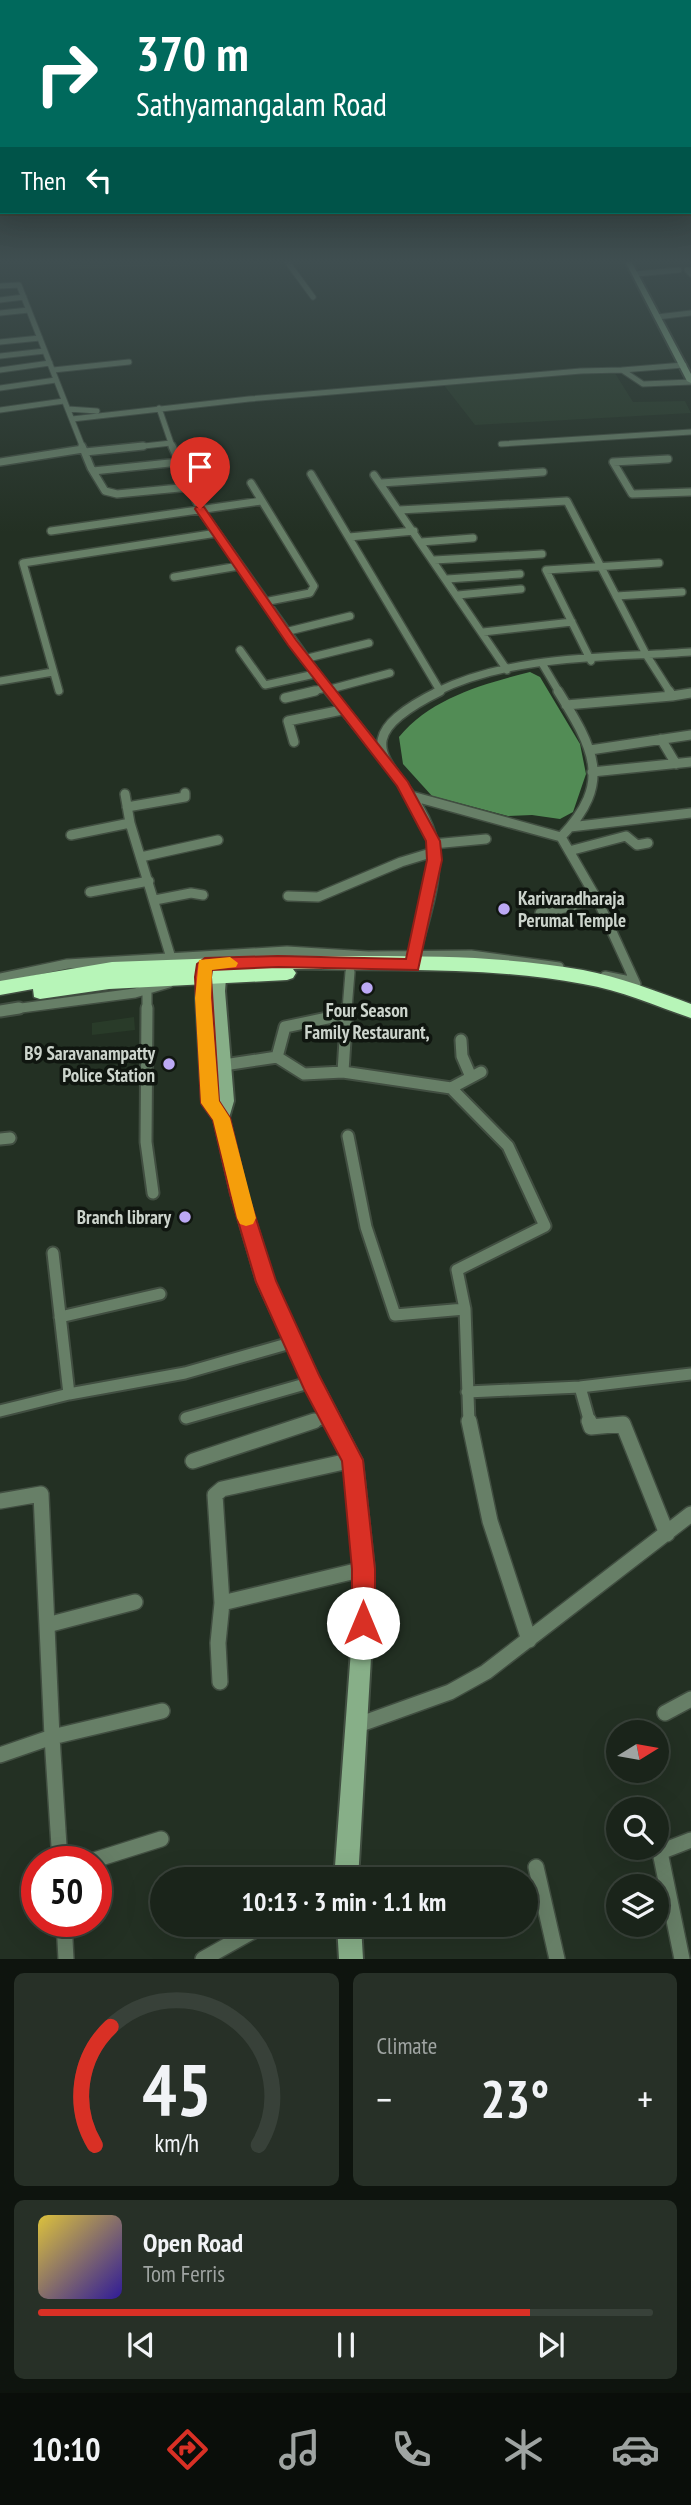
<!DOCTYPE html>
<html lang="en">
<head>
<meta charset="utf-8">
<style>
	body { margin:0; font-family:"PT Sans Narrow",sans-serif; background:#273027; color:#f1f3f6; height:100vh; display:flex; flex-direction:column; font-size:26px; white-space:nowrap }
	* { box-sizing:border-box; margin:0 }
	p { font-size:23px; color:#9fa4a2 }
	.icon { flex:none; width:38px; height:38px; fill:none; stroke:currentColor; stroke-width:2; stroke-linecap:round; stroke-linejoin:round }
	.map { position:relative; height:1959px; overflow:hidden }
	.sheet { display:flex; flex-direction:column; gap:14px; padding:14px; background:#0e140e; flex:1 }
	.sheet>* { flex:none }
	.top-card { position:absolute; left:0px; top:0px; width:691px; height:214px; box-shadow:0 7px 28px #0002,0 0 0 2px #384139; background:#00695c; color:#fff; overflow:hidden }
	.needle { width:46px; rotate:79deg }
	.controls { position:absolute; left:606px; top:1720px; display:grid; gap:14px }
	.controls a { display:grid; place-items:center; width:63px; height:63px; border-radius:50%; background:#1a241a; box-shadow:0 7px 28px #0002,0 0 0 2px #384139; font-size:35px }
	.speed { position:absolute; left:21px; top:1846px; display:flex; gap:14px; font-size:35px; font-weight:700; text-align:center }
	.speed>* { display:grid; place-content:center; width:91px; height:91px; border-radius:50%; background:#1a241a; box-shadow:0 7px 28px #0002,0 0 0 2px #384139; line-height:1 }
	.speed .limit { border:10px solid #d22; background:#fff; color:#111 }
	.pin { position:absolute; display:grid; place-items:center; width:60px; height:60px; color:#fff; margin:-72px -30px; border-radius:50% 50% 50% 0; rotate:-45deg; box-shadow:0 0 7px #0007 }
	.pin .icon { rotate:45deg }
	.me { position:absolute; width:77px; margin:-38px; rotate:0deg; stroke-linejoin:round; filter:drop-shadow(0 0 5px #0008) }
	.turn { display:flex; align-items:center; gap:24px; height:147px; padding:0 21px; font-size:32px }
	.turn .icon { width:91px; height:91px; stroke-width:2.5 }
	.turn b { display:block; font-size:49px; line-height:60px }
	.then { display:flex; align-items:center; height:66px; padding:0 21px; background:#0003; gap:14px; font-size:26px }
	.big { font-size:52px; font-weight:700; line-height:1.1 }
	.sheet .tile { flex:1; display:flex; flex-direction:column; justify-content:center; gap:10px; min-width:0; padding:0 24px; border-radius:10px; background:#273027 }
	.sheet .dial { align-items:center; gap:0 }
	.dial svg { height:182px; overflow:visible; fill:none; stroke:#384139; stroke-width:7; stroke-linecap:round; text-anchor:middle }
	.dial text { fill:#f1f3f6; stroke:none }
	.song { display:flex; align-items:center; gap:21px }
	.cover { width:84px; height:84px; border-radius:10px; background:linear-gradient(135deg,hsl(50 70% 55%),hsl(250 70% 35%)) }
	.played { height:7px; border-radius:4px; background:linear-gradient(90deg,#d93025 80%,#384139 80%) }
	.keys { display:flex; justify-content:space-around; direction:ltr }
	.heat { display:flex; justify-content:space-between; align-items:center; font-size:38px; direction:ltr }
	.sheet .tiles { flex:1; display:grid; gap:14px; grid-template-columns:1fr 1fr }
	.tile:last-child { grid-column:span 2 }
	.trip { position:absolute; left:150px; top:1867px; width:388px; height:70px; border-radius:35px; background:#1a241a; box-shadow:0 7px 28px #0002,0 0 0 2px #384139; font-weight:700; line-height:70px; text-align:center }
	.menu { display:flex; height:112px; justify-content:space-around; align-items:center; background:#0a0e0a; color:#9fa4a2 }
	.menu .icon { width:49px; height:49px }
	.menu .selected { color:#d93025 }
	.menu b { font-size:32px; color:#f1f3f6 }
	.map>svg:first-child { display:block }
	.built { fill:#293b29 }
	.water { fill:#528c55 }
	.lines { fill:none; stroke-linecap:round; stroke-linejoin:round }
	.street-far4-casing { stroke:#414e41; stroke-width:7 }
	.street-far3-casing { stroke:#414e41; stroke-width:10 }
	.street-far2-casing { stroke:#414e41; stroke-width:12 }
	.street-far1-casing { stroke:#414e41; stroke-width:15 }
	.street-casing { stroke:#414e41; stroke-width:18 }
	.secondary-casing { stroke:#414e41; stroke-width:4 }
	.highway-casing { stroke:#414e41; stroke-width:3 }
	.street-far4 { stroke:#677f67; stroke-width:5 }
	.street-far3 { stroke:#677f67; stroke-width:7 }
	.street-far2 { stroke:#677f67; stroke-width:9 }
	.street-far1 { stroke:#677f67; stroke-width:11 }
	.street { stroke:#677f67; stroke-width:15 }
	.secondary { fill:#87af88; fill-rule:evenodd }
	.highway { fill:#b7f5b8; fill-rule:evenodd }
	.route { fill:#d93025; stroke:#8d1f18; stroke-width:2 }
	.slow { fill:#f59e0b }
	.poi-dot { fill:#bca9f5; stroke:#101610; stroke-width:2.5 }
	.labels { text-anchor:middle; stroke-width:7; stroke-linejoin:round; paint-order:stroke }
	.poi-label { font-size:19px; font-weight:bold; fill:#ccd4cc; stroke:#101610; text-anchor:end }
</style>
</head>
<body>
<div class="map">
<svg width="691" height="1959" viewBox="0 0 691 1959">
	<rect width="100%" height="100%" fill="#233023"/>
	<!-- built -->
	<path class="built" d="M66 259H264L209 265 71 269Z
		M613 370 633 402 685 401 691 413 475 425 443 384Z
		M134 1017 135 1030 92 1035V1023Z"/>
	<!-- water -->
	<path class="water" d="M530 672 540 677 580 744 586 774 573 812 560 819 532 815 508 816 432 796 403 764 399 737C431 698 483 684 530 672Z"/>
	<g class="lines">
		<defs>
			<path id="street-far4" d="M83 259H112
				M285 259 313 297
				M691 270H687L691 274
				M636 274 679 270
				M0 286 19 285 83 448
				M0 300 24 297
				M0 313 29 310
				M657 317 691 313
				M0 342 40 338
				M0 356 45 351
				M0 370 50 363
				M53 370 129 362
				M622 370 684 365
				M0 388 56 380
				M159 408 171 443
				M68 409 97 411
				M0 410 64 401
				M72 419 249 399 581 371 622 370 643 384 691 382
				M501 444 691 432
				M126 448 171 443 173 448"/>
			<path id="street-far3" d="M82 446 91 468 105 491 117 494 190 487 200 509 330 692
				M172 446 190 487
				M85 452 143 446
				M668 459 613 462 632 494 691 492
				M0 462 83 449
				M93 471 179 462
				M311 474 439 689
				M374 475 507 670
				M251 483 314 586 310 593 264 602
				M381 483 543 472
				M399 510 567 501 647 656 670 692
				M51 531 261 501
				M349 537 414 531
				M421 542 473 538
				M434 560 542 554
				M174 577 239 566
				M447 579 520 574
				M458 595 521 589
				M616 596 682 592
				M285 632 350 616
				M483 632 572 622
				M240 650 265 685 315 674
				M304 659 369 643
				M591 661 546 570 659 563
				M543 665 559 692
				M0 681 53 672
				M327 690 390 673
				M59 691 23 563 217 533
				M308 692 326 688
				M436 692C513 654 608 658 691 652"/>
			<path id="street-far2" d="M329 691 383 758
				M558 691C593 748 614 782 561 837L598 901 636 984
				M672 696 691 693
				M285 698 315 691
				M566 705 672 696 669 691
				M661 739 676 764
				M294 742 288 721 342 710
				M590 750 691 735
				M592 772 691 762
				M125 794 130 823 171 958
				M408 795 561 837
				M127 807 185 797V793
				M570 827 691 813
				M71 835 130 823
				M433 844 486 839
				M569 851 626 836 637 845 648 843
				M141 857 218 840
				M90 892 149 881
				M288 896 318 897 401 862 434 852
				M155 900 191 893 203 895
				M540 913 598 901
				M414 959C422 926 441 876 433 842 417 768 322 749 440 691
				M605 976 635 982
				M0 978 67 964 287 951 368 956 471 955 559 967
				M6 1010 135 993 169 983
				M147 1010V989
				M347 1010 350 972"/>
			<path id="street-far1" d="M147 1008 146 1142 153 1193
				M347 1008 343 1072 451 1088 508 1146 545 1226 457 1270 465 1309 469 1423
				M0 1011 19 1008
				M461 1040 462 1056 471 1077
				M277 1057 285 1027 346 1014
				M224 1065 277 1057 304 1074 343 1072
				M451 1088 481 1072
				M348 1136 366 1227 395 1315 465 1309
				M0 1139 10 1138
				M53 1253 69 1394
				M60 1317 160 1294
				M580 1387 590 1423
				M467 1392 580 1387 691 1374
				M0 1411 69 1394 185 1373 294 1342
				M186 1418 312 1382
				M309 1423 331 1416"/>
			<path id="street" d="M469 1421 490 1521 529 1640
				M589 1421 591 1427 623 1424 667 1534
				M193 1461 314 1421
				M0 1501 41 1494 52 1737 162 1711
				M222 1603 215 1495 222 1489 353 1460
				M47 1625 135 1602
				M220 1682 218 1643 222 1603 364 1569
				M665 1713 691 1699
				M358 1725 450 1692 486 1672 691 1514
				M0 1755 52 1737 60 1862
				M88 1862 161 1839
				M536 1867 557 1959
				M64 1922 66 1959
				M203 1959 264 1925
				M682 1959 660 1852 691 1840"/>
			<path id="secondary" d="M624 259H630L691 374V383L687 381Z
				M205 961 212 966 210 998 218 1101 211 991 213 966 220 961 227 966 225 991 234 1101 229 1118 247 1194 274 1281 318 1376 362 1460 374 1569 373 1623 358 1880H334L353 1623 354 1569 344 1462 306 1388 257 1282 231 1194 214 1120 202 1103 196 998 198 966Z
				M337 1925H361L363 1959H339Z"/>
			<path id="highway" d="M278 956C379 957 484 952 583 970 620 977 656 991 691 1004V1018C655 1006 621 990 583 984 489 966 389 971 293 969L296 973 293 978 287 980 109 989 40 999 34 997 33 989 0 995V981L112 962Z"/>
		</defs>
		<!-- street-far4 casing -->
		<use href="#street-far4" class="street-far4-casing"/>
		<!-- street-far3 casing -->
		<use href="#street-far3" class="street-far3-casing"/>
		<!-- street-far2 casing -->
		<use href="#street-far2" class="street-far2-casing"/>
		<!-- street-far1 casing -->
		<use href="#street-far1" class="street-far1-casing"/>
		<!-- street casing -->
		<use href="#street" class="street-casing"/>
		<!-- secondary casing -->
		<use href="#secondary" class="secondary-casing"/>
		<!-- highway casing -->
		<use href="#highway" class="highway-casing"/>
		<!-- street-far4 -->
		<use href="#street-far4" class="street-far4"/>
		<!-- street-far3 -->
		<use href="#street-far3" class="street-far3"/>
		<!-- street-far2 -->
		<use href="#street-far2" class="street-far2"/>
		<!-- street-far1 -->
		<use href="#street-far1" class="street-far1"/>
		<!-- street -->
		<use href="#street" class="street"/>
		<!-- secondary -->
		<use href="#secondary" class="secondary"/>
		<!-- highway -->
		<use href="#highway" class="highway"/>
	</g>
	<!-- sky -->
	<linearGradient id="sky" x2="0" y2="1"><stop stop-color="#131a13"/><stop offset="0.49" stop-color="#3f4e50"/><stop offset="1" stop-color="#3f4e50" stop-opacity="0"/></linearGradient>
	<rect width="691" height="533" fill="url(#sky)"/>
	<!-- route -->
	<path class="route" d="M196 507H204L296 640 408 782 440 841 442 860 418 970 278 967 212 970 211 977 219 1101 230 1118 248 1194 276 1281 319 1375 363 1460 375 1569V1623L372 1632 363 1635 355 1632 352 1623V1569L342 1461 304 1389 256 1282 230 1194 213 1120 201 1103 195 977 197 964 205 958 278 956 406 959 427 860 426 841 397 786 288 645 195 509Z"/>
	<!-- slow -->
	<path class="slow" d="M230 957 238 963 236 967 212 970 211 998 219 1101 230 1118 256 1218 253 1224 246 1226 240 1224 237 1218 213 1120 201 1103 195 998 199 960Z"/>
	<!-- markers -->
	<g class="poi-dot">
		<circle cx="504" cy="909" r="7"/>
		<circle cx="367" cy="988" r="7"/>
		<circle cx="169" cy="1064" r="7"/>
		<circle cx="185" cy="1217" r="7"/>
	</g>
	<g class="labels">
		<!-- poi labels -->
		<g class="poi-label">
			<text x="518" y="905" text-anchor="start">Karivaradharaja<tspan x="518" dy="22">Perumal Temple</tspan></text>
			<text x="367" y="1017" text-anchor="middle">Four Season<tspan x="367" dy="22">Family Restaurant,</tspan></text>
			<text x="155" y="1060">B9 Saravanampatty<tspan x="155" dy="22">Police Station</tspan></text>
			<text x="171" y="1224">Branch library</text>
		</g>
	</g>
</svg>
<div class="controls">
<a><svg class="needle" viewBox="-14 -14 28 28"><path d="M0-13l5 13h-10z" fill="#e53935"/><path d="M0 13l5-13h-10z" fill="#9fa4a2"/></svg></a>
<a><svg class="icon" aria-label="search" viewBox="0 0 24 24"><circle cx="10" cy="10" r="6"/><path d="M15 15l6 6"/></svg></a>
<a><svg class="icon" aria-label="layers" viewBox="0 0 24 24"><path d="M12 4l9 5-9 5-9-5zM3 14l9 5 9-5"/></svg></a>
</div>
<div class="speed"><div class="limit">50</div></div>
<div class="pin" style="left:200px;top:509px;background:#d93025"><svg class="icon" aria-label="arrive" viewBox="0 0 24 24"><path d="M6 21V4h12l-3 4 3 4H6"/></svg></div>
<svg class="me" style="left:363px;top:1623px" viewBox="-20 -20 40 40"><circle r="19" fill="#fff"/><path d="M0-13L10 11 0 6-10 11z" fill="#d93025"/></svg>
<div class="trip">10:13 · 3 min · 1.1 km</div>
<div class="top-card">
<div class="turn"><svg class="icon" aria-label="right" viewBox="0 0 24 24"><path d="M7 20v-9h11M14 6l5 5-5 5"/></svg><div><b>370 m</b>Sathyamangalam Road</div></div>
<div class="then">Then<svg class="icon" aria-label="left" viewBox="0 0 24 24"><path d="M17 20v-9H6M10 6l-5 5 5 5"/></svg></div>
</div>
</div>
<section class="sheet">
<div class="tiles">
<div class="tile dial"><svg viewBox="0 0 100 80">
<path d="M14 69A42 42 0 1 1 86 69"/>
<path d="M14 69A42 42 0 0 1 21 17" stroke="#d93025"/>
<text x="50" y="56" font-size="32" font-weight="700">45</text>
<text x="50" y="72" font-size="11">km/h</text>
</svg></div>
<div class="tile"><p>Climate</p>
<div class="heat"><a>−</a><b class="big">23°</b><a>+</a></div>
</div>
<div class="tile">
<div class="song"><i class="cover"></i><div><b>Open Road</b><p>Tom Ferris</p></div></div>
<div class="played"></div>
<div class="keys"><svg class="icon" aria-label="previous" viewBox="0 0 24 24"><path d="M18 5L8 12l10 7zM5 5v14"/></svg><svg class="icon" aria-label="pause" viewBox="0 0 24 24"><path d="M8 5v14M16 5v14"/></svg><svg class="icon" aria-label="next" viewBox="0 0 24 24"><path d="M6 5l10 7-10 7zM19 5v14"/></svg></div>
</div>
</div>
</section>
<nav class="menu">
<b>10:10</b>
<svg class="icon selected" aria-label="directions" viewBox="0 0 24 24"><path d="M12 3l9 9-9 9-9-9zM9 14v-3h6M13 9l2 2-2 2"/></svg>
<svg class="icon" aria-label="music" viewBox="0 0 24 24"><path d="M9 18V5l10-2v13"/><circle cx="6" cy="18" r="3"/><circle cx="16" cy="16" r="3"/></svg>
<svg class="icon" aria-label="phone" viewBox="0 0 24 24"><path d="M5 4h4l2 5-3 2q2 4 5 5l2-3 5 2v4C11 20 4 13 5 4z"/></svg>
<svg class="icon" aria-label="climate" viewBox="0 0 24 24"><path d="M12 3v18M4 7l16 10M4 17L20 7"/></svg>
<svg class="icon" aria-label="car" viewBox="0 0 24 24"><path d="M5 17H2v-5l4-1 3-4h7l3 4 3 1v5h-3M9 17h6M6 11h13"/><circle cx="7" cy="17" r="2"/><circle cx="17" cy="17" r="2"/></svg>
</nav>
</body>
</html>
